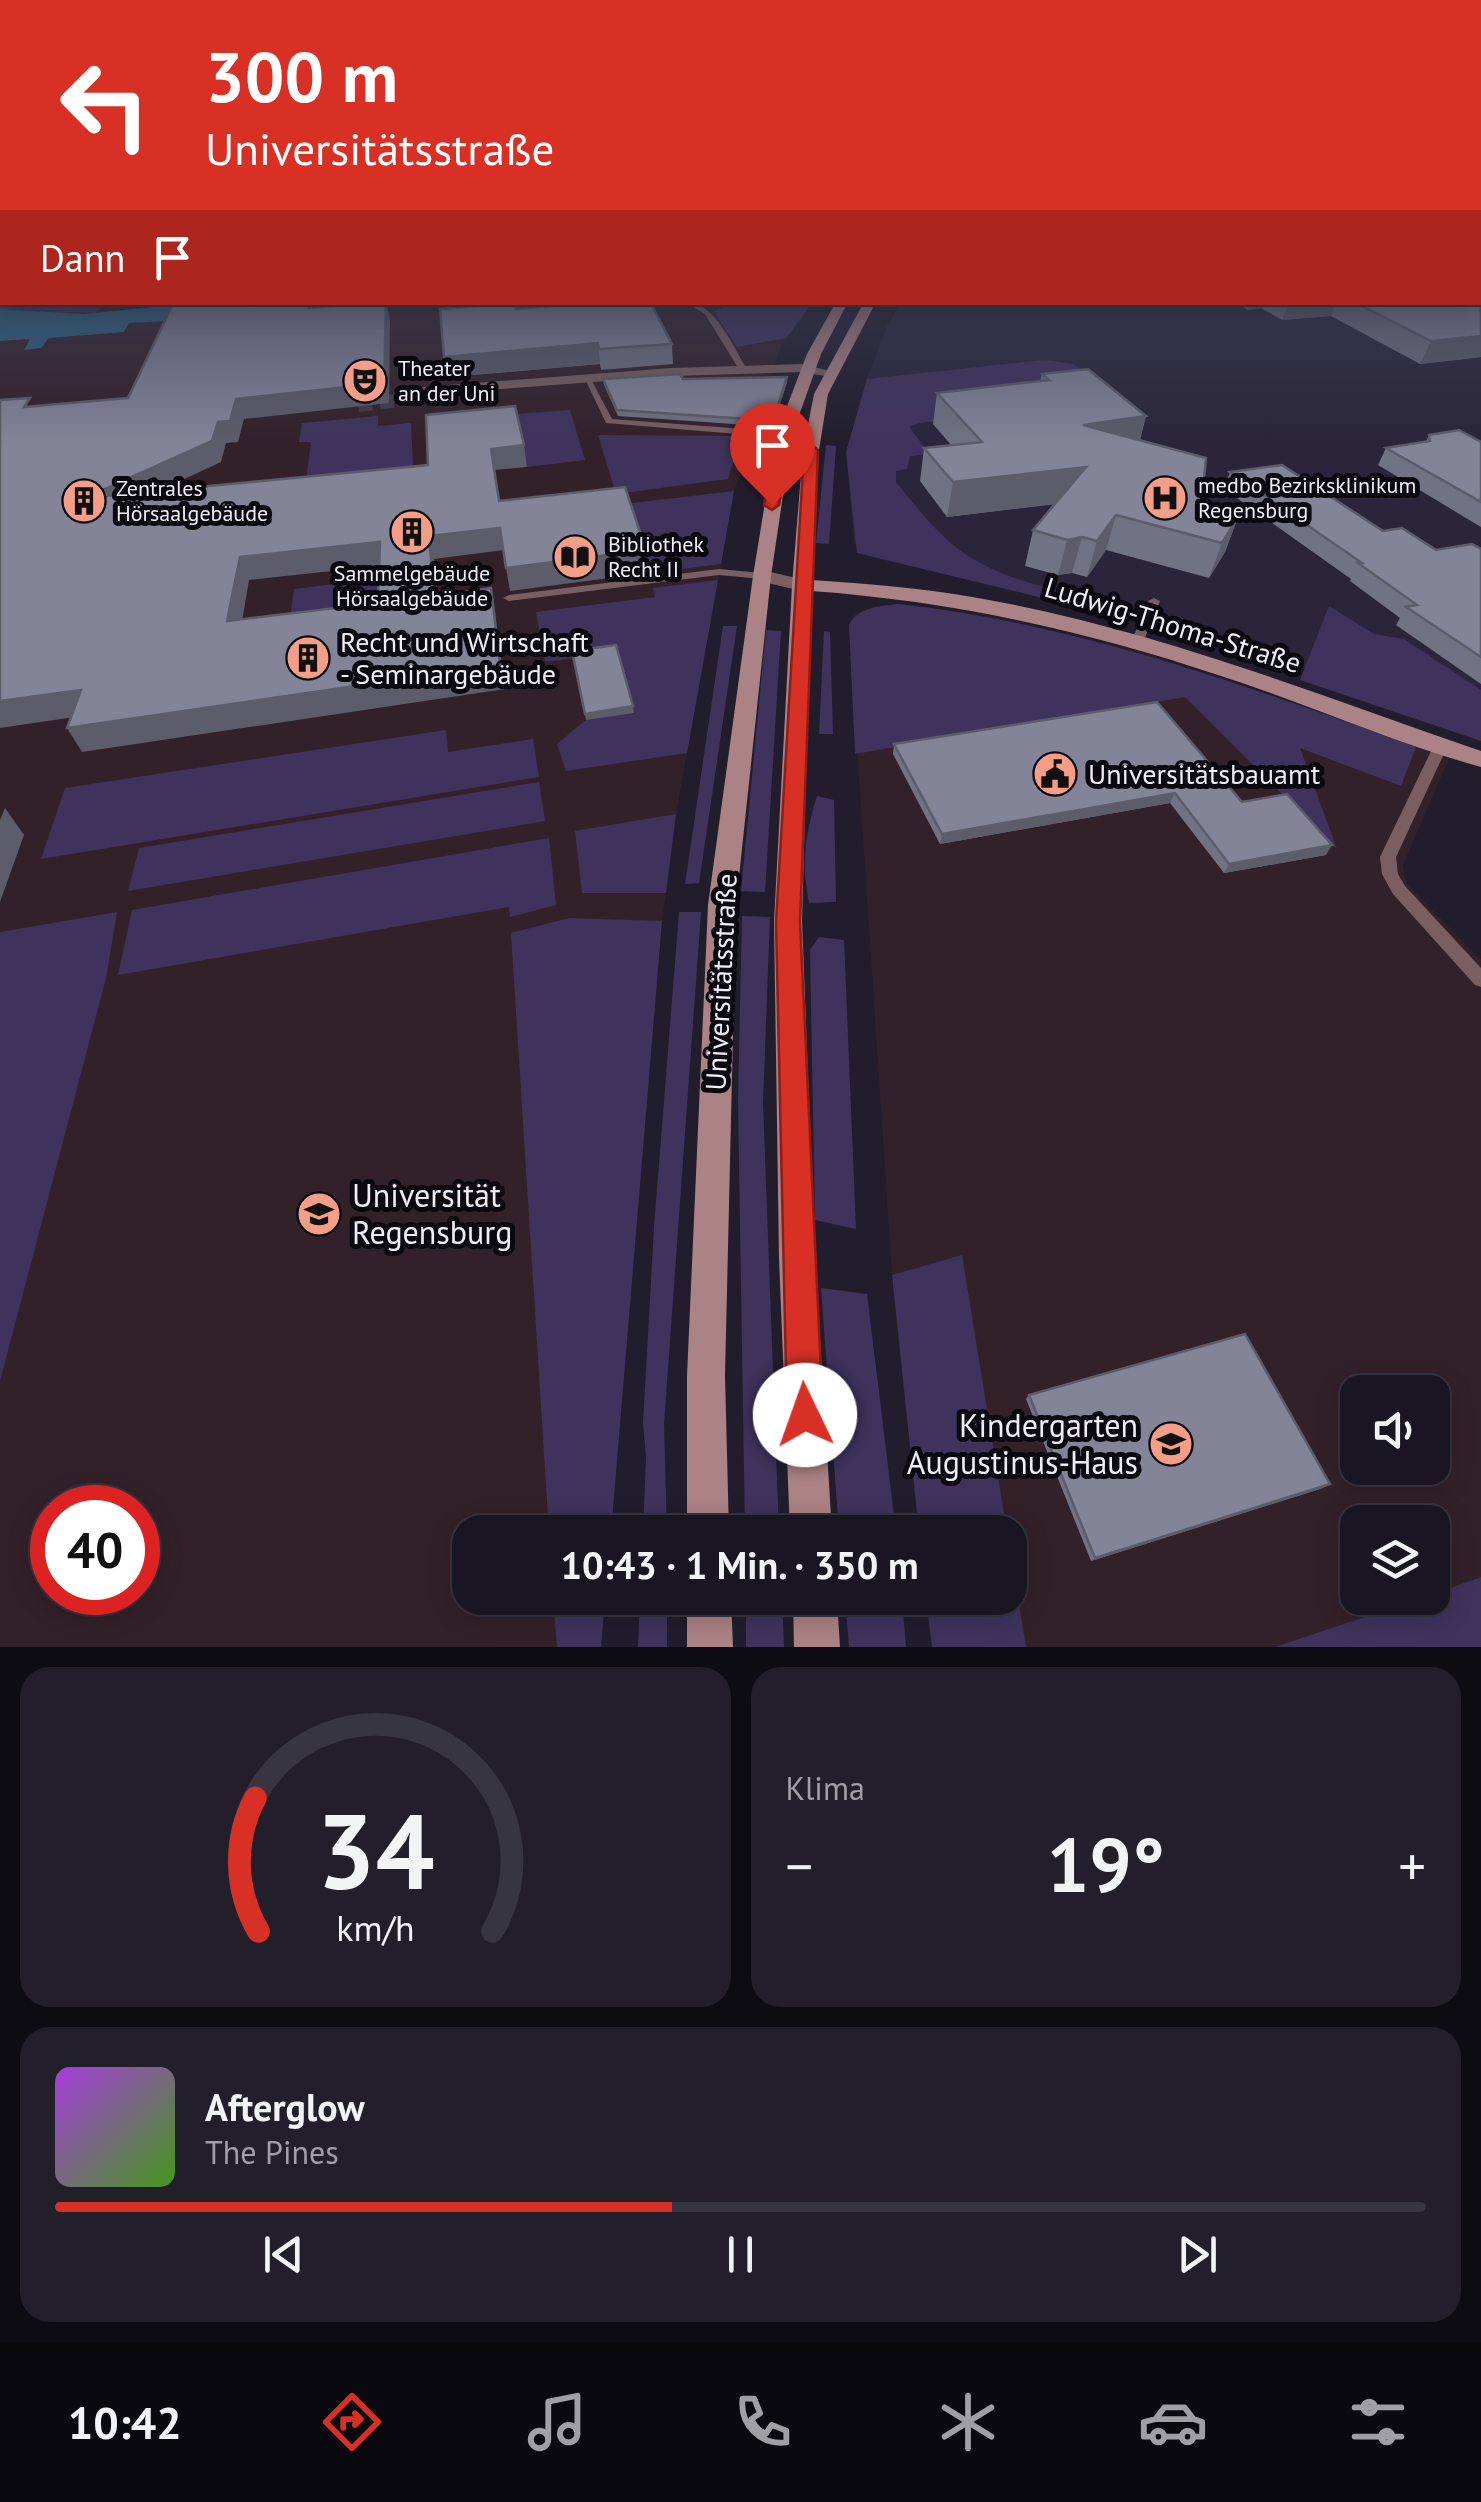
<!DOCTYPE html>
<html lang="de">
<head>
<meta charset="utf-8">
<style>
	body { margin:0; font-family:"PT Sans",sans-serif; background:#221f2a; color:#f1f3f6; height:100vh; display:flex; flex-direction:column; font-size:38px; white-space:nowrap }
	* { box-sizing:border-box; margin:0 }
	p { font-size:32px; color:#9f9fa5 }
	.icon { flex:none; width:55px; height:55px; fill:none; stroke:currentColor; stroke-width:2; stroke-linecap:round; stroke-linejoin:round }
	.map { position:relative; height:1647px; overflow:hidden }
	.details { display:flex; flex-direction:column; gap:20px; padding:20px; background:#0e0c13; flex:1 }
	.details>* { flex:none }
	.guide { position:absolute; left:0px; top:0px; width:1482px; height:305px; box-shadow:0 5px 25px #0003,0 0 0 2px #373540; background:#d93025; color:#fff; overflow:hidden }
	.buttons { position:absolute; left:1340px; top:1375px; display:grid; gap:20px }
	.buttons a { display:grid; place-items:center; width:110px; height:110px; border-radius:20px; background:#191622; box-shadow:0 5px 25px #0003,0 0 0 2px #373540; font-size:50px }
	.speed { position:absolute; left:30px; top:1485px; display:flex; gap:20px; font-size:50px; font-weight:700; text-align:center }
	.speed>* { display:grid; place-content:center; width:130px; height:130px; border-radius:50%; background:#191622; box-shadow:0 5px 25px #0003,0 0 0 2px #373540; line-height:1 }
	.speed .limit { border:15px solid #d22; background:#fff; color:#111 }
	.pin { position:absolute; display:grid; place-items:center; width:85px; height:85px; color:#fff; margin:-102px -42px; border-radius:50% 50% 50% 0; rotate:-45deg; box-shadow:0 0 10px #0007 }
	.pin .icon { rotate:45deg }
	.me { position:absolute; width:110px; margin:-55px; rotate:357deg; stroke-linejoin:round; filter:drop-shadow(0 0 8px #0008) }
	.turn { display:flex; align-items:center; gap:35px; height:210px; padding:0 40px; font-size:45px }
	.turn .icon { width:130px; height:130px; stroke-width:2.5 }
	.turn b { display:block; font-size:70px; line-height:85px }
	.then { display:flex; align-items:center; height:95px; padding:0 40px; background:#0003; gap:20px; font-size:38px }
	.big { font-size:75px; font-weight:700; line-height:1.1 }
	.details .widget { flex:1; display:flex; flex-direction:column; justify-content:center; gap:15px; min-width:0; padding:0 35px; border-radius:30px; background:#221f2a }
	.details .dial { align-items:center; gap:0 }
	.dial svg { height:260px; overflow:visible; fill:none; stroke:#373540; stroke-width:7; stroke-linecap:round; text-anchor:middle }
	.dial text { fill:#f1f3f6; stroke:none }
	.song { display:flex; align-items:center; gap:30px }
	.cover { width:120px; height:120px; border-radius:15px; background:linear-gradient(135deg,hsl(280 70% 55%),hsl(100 70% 35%)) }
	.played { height:10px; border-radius:5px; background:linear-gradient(90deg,#d93025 45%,#373540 45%) }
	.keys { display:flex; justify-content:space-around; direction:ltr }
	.heat { display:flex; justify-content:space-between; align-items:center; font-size:55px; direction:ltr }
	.details .tiles { flex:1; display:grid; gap:20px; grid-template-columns:1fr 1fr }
	.widget:last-child { grid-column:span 2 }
	.trip { position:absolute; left:452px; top:1515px; width:575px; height:100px; border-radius:30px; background:#191622; box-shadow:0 5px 25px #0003,0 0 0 2px #373540; font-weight:700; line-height:100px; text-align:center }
	.menu { display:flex; height:160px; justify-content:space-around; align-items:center; background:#0a090e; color:#9f9fa5 }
	.menu .icon { width:70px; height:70px }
	.menu .current { color:#d93025 }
	.menu b { font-size:45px; color:#f1f3f6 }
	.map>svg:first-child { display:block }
	.built { fill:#2a253a }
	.education { fill:#332129; fill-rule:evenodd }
	.green { fill:#3f335d }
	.water { fill:#2d6281 }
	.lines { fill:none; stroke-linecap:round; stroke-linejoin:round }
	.street-tunnel { stroke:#403c4b; stroke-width:14; stroke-dasharray:14 8; stroke-linecap:butt }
	.lane { fill:#795f61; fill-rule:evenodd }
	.street { fill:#795f61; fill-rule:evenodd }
	.secondary { fill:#ab8285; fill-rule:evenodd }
	.wall { fill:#717283 }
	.shaded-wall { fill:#5c5c6a }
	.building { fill:#838498; stroke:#5c5c6a; stroke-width:2.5; fill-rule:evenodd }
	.route { fill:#d93025; stroke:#8d1f18; stroke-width:2.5 }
	.labels { text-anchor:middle; stroke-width:10; stroke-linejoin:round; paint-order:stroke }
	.far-poi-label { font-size:22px; fill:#f0edf8; stroke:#0a090f; text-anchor:start }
	.street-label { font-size:28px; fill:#f0edf8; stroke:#0a090f }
	.poi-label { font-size:28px; fill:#f0edf8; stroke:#0a090f; text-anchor:start }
	.near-poi-label { font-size:32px; fill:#f0edf8; stroke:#0a090f; text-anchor:start }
</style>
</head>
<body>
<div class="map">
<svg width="1481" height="1647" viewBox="0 0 1481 1647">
	<rect width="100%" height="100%" fill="#211d2d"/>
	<!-- built -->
	<path class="built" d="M1481 214V730L1150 614 854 544 846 452 867 379 887 326 901 303 1480 302Z"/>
	<!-- education -->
	<path class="education" d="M0 214 2 302 812 303 781 346 734 491 676 814 662 921 611 1532H470V1598H605L601 1647H0ZM52 1508H138V1592H52Z
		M899 604 989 616 1141 652 1449 759 1403 865 1406 883 1481 960V1577L1433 1594 1432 1522H1358V1598H1421L1275 1647H1026L961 1256 892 1275 849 625 853 616 866 609ZM1358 1392H1432V1468H1358Z"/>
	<!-- green -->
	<path class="green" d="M2 292V302L105 303 95 313 0 309Z
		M734 303V302L812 303 786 338 737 347 714 311Z
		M1044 360 1073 364 1102 385 1015 412 920 423 909 427 930 454 910 456 907 469 896 471V482C919 510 941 540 973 559 1020 587 1083 595 1136 610L1130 619 857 553 846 452 867 379Z
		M570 410 585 460 527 467 515 414Z
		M378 416V426L411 423 413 470 306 481 311 442H299L302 423Z
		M598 435 741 436 728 479 616 494Z
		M826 445 836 446 829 544 816 543Z
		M734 491 721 564 648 573 626 509 506 518Z
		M382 578 381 622 288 634 294 589Z
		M718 580 687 753 566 771 557 744 586 720 634 712 617 652 545 662 536 612 655 597 653 588Z
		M899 604C1079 624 1247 686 1416 747L1401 786 1300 748 1337 849 1185 697 855 754 849 625C858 607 880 606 899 604Z
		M1329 606 1374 634 1404 639 1481 690V741L1300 680Z
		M723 626H737L699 883 685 884Z
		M766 630 781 631 765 892 741 891Z
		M824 631 830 632 833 734H819Z
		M446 730 448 752 533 739 539 777 41 859 65 788Z
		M539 782 545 821 128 891 139 848Z
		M817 796 834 800 836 902 809 903C801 863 805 835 817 796Z
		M676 814 666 893H582L575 831Z
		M549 838 556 905 510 917 509 907 118 975 132 910Z
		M117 912 106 978 0 1381V932Z
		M679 912H701L664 1424 667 1532H643L646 1457 643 1423 654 1227Z
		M742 916 770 917 763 1103 779 1532H745L738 1099Z
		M569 918 662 921 611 1532H549L511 933Z
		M819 937 844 940 856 1229 815 1220 810 950Z
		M962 1255 1007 1532H919L892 1275Z
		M821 1288 867 1294 896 1532H839Z
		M1010 1549 1026 1647H932L926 1598H1010Z
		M1481 1577V1647H1275L1421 1598H1432L1433 1594Z
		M553 1598H605L601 1647H557Z
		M640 1598H667V1647H638Z
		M746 1598H782L784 1647H746Z
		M845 1598H902L906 1647H849Z"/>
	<!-- water -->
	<path class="water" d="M192 303 186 320 129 323 124 332 49 338 41 348 24 350 30 339 0 341V309L84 314Z"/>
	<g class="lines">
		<!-- street-tunnel -->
		<path class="street-tunnel" d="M358 405 412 399"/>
		<!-- lane -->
		<path class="lane" d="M685 302C716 302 732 346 747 369L746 371H740L705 314Z
			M586 381H592L612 419 784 432 789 435 784 438 606 423Z
			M719 569 762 573 768 576 762 579 719 575 509 601 503 598 509 595Z
			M1154 598 1160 601 1144 640 1138 644 1134 643 1132 640 1148 601Z
			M1441 741 1448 745 1396 857 1398 874 1405 886 1481 968V987L1475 985 1393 894 1382 874 1380 857 1434 745Z"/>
		<!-- street -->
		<path class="street" d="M802 364 838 373 831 377 802 372 671 376 410 396 403 392 410 388 671 368Z
			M762 570 809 581 812 585 802 591 755 580V572Z"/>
		<!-- secondary -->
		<path class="secondary" d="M836 302H848L821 354 792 435 771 576 736 905 725 1376 729 1532H687V1376L708 905 753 576 776 435 807 354Z
			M864 302H876L828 394 819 450 812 580C868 584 923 588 978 598 1151 628 1316 694 1481 751V767C1393 743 1308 704 1221 676 1087 631 953 601 811 591L802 921 815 1258 832 1532H790L779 1258 774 921 792 585 803 450 814 394Z
			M687 1598H731L733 1647H687Z
			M793 1598H837L840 1647H794Z"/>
	</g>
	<!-- wall -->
	<path class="wall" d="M1481 214V357L1420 364 1331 316 1282 320 1261 308 1248 310 1236 302H1480Z
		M516 309 672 344 673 364 601 370 600 364 449 377 444 357Z
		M1042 374 1146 416 1140 440 1201 508 1238 517 1225 552 1209 578 1106 550 1087 577 1072 573 1058 575 1025 566 1033 530 1056 504 947 517 920 481 924 448 951 445 933 424 937 393 1040 381Z
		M603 379H683L787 382 774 423 762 426 618 416 604 385Z
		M1429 435 1481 442V527L1378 465 1386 448 1426 442Z
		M1230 472 1383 531 1436 550 1481 549V684L1396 625 1400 618 1350 581 1351 579 1224 489Z
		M894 744 1242 802 1326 855 1224 873 1170 803 940 844 893 754Z
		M1029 1395 1323 1488 1091 1561 1026 1399Z"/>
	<!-- shaded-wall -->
	<path class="shaded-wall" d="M2 252V292L0 295V255Z
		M310 302H318L314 326 309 308Z
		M386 302 390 320 389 403 244 419 238 442 226 443 221 462 96 520 85 498 218 422 236 399Z
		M1250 302H1263L1261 308 1248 310Z
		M1289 302H1336L1331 316 1282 320Z
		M1481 336V357L1420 364 1431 341Z
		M598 343 600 364 449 377 444 357Z
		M787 377V382L774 423 762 426V420Z
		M1146 416 1137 448 1083 425Z
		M524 445 527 467 494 470 491 449Z
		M1086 467 1078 501 947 517 953 482Z
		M1116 515 1106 550 1087 577 1097 541Z
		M1238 517 1225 552 1209 578 1222 543Z
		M500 528 504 550 434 559 440 619 434 596 429 536Z
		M1082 537 1072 573 1058 575 1067 540Z
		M380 542 386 565 249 580 238 645 227 621 240 557Z
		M646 550 648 573 510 591 506 568Z
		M491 588 495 612 505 689 82 752 67 728Z
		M81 690 95 714 0 728V701Z
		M633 706 634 713 586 720 585 714Z
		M1175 793 1170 803 940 844 942 834Z
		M5 808 24 835 0 902V820Z
		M1332 845 1326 855 1224 873 1229 864Z
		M1330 1484 1323 1488 1091 1561 1095 1558Z"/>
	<!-- building -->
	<path class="building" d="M0 214H2V252L0 255Z
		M1480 214 1481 336 1431 341 1354 302H1480Z
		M187 302H310L309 308 386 302 384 383 236 399 230 421 218 422 212 441 85 498 428 465 426 415 515 406 524 445 491 449 499 501 625 487 646 550 506 568 500 528 429 536 434 596 491 588 500 665 67 728 81 690 0 701V400L30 398 24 407 128 398 172 306 186 305ZM380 542 378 603 227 621 240 557Z
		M601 302H650L672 344 599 349 598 343 444 357 440 309 502 304 515 305 516 309Z
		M1088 369 1146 416 1083 425 1206 458 1201 508 1238 517 1222 543 1116 515 1097 541 1082 537 1067 540 1033 530 1086 467 953 482 924 448 982 442 937 393 1049 380 1042 374Z
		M680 374 683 379 787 377 774 417 762 420 617 410 603 379Z
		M1459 430 1481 442V502L1386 448 1430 441 1429 435Z
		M1282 465 1383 531 1402 528 1436 550 1472 544 1481 549V657L1406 607 1417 605 1358 563H1362L1230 472Z
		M616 645 633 706 585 714 572 651Z
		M1157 702 1242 802 1287 794 1332 845 1229 864 1175 793 942 834 894 744Z
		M1245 1334 1330 1484 1095 1558 1029 1395Z"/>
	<!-- sky -->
	<linearGradient id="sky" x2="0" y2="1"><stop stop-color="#121019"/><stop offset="0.48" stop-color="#3d4057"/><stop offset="1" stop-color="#3d4057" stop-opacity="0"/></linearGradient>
	<rect width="1481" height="445" fill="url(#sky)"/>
	<!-- route -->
	<path class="route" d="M784 431 800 434 818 450 800 922 823 1415 818 1428 805 1433 792 1428 787 1415 776 922 804 451 791 440 779 505 772 510 764 505 777 435Z"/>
	<!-- icons -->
	<defs>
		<symbol id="theatre-disc" viewBox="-11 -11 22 22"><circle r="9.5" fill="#f49e87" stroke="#0a090f"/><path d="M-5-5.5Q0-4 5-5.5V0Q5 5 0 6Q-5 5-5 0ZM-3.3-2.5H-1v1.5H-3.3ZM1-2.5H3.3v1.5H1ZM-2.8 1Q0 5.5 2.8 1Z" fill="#111"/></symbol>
		<symbol id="hospital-disc" viewBox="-11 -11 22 22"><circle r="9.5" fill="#f49e87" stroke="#0a090f"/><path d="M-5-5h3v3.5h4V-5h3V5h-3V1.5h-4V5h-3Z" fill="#111"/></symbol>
		<symbol id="building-disc" viewBox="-11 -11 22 22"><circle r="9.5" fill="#f49e87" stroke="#0a090f"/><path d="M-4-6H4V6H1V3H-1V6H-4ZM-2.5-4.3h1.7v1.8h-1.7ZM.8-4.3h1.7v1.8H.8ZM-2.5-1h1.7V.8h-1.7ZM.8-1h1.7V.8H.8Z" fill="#111"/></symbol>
		<symbol id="library-disc" viewBox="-11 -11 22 22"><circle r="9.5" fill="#f49e87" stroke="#0a090f"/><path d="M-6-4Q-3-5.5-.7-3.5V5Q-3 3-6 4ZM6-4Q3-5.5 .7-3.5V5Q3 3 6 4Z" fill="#111"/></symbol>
		<symbol id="civic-disc" viewBox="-11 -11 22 22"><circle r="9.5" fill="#f49e87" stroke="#0a090f"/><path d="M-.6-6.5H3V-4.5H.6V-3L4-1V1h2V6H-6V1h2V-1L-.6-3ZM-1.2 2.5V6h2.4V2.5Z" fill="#111"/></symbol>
		<symbol id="university-disc" viewBox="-11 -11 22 22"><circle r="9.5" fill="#f49e87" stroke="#0a090f"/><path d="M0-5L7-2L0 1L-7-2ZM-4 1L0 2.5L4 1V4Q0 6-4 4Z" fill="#111"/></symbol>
		<symbol id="school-disc" viewBox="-11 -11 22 22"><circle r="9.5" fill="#f49e87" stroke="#0a090f"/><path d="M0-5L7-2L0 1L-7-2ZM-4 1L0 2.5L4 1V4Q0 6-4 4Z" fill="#111"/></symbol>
	</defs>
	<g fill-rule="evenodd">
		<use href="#theatre-disc" x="340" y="356" width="50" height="50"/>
		<use href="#hospital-disc" x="1140" y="473" width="50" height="50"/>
		<use href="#building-disc" x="59" y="476" width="50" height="50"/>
		<use href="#building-disc" x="387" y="507" width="50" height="50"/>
		<use href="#library-disc" x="550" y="532" width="50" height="50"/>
		<use href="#building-disc" x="283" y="633" width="50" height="50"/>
		<use href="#civic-disc" x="1030" y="749" width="50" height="50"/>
		<use href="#university-disc" x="294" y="1189" width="50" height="50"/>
		<use href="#school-disc" x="1146" y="1419" width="50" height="50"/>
	</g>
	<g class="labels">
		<!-- far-poi labels -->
		<g class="far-poi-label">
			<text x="398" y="376">Theater<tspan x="398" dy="25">an der Uni</tspan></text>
			<text x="1198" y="493">medbo Bezirksklinikum<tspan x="1198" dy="25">Regensburg</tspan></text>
			<text x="116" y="496">Zentrales<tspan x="116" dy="25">Hörsaalgebäude</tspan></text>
			<text x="608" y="552">Bibliothek<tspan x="608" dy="25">Recht II</tspan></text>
			<text x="412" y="581" text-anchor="middle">Sammelgebäude<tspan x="412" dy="25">Hörsaalgebäude</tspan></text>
		</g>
		<!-- street labels -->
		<g class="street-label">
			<text transform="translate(1173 625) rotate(17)" y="10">Ludwig-Thoma-Straße</text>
			<text transform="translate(721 982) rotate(-87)" y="10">Universitätsstraße</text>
		</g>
		<!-- poi labels -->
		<g class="poi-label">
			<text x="340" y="652">Recht und Wirtschaft<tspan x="340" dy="32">- Seminargebäude</tspan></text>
			<text x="1088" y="784">Universitätsbauamt</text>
		</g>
		<!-- near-poi labels -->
		<g class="near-poi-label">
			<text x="352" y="1207">Universität<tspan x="352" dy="37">Regensburg</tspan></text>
			<text x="1138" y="1437" text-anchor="end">Kindergarten<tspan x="1138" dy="37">Augustinus-Haus</tspan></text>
		</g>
	</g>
</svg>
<div class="buttons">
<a><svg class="icon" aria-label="sound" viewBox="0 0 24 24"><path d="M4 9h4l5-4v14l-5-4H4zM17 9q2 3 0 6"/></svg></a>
<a><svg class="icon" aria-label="layers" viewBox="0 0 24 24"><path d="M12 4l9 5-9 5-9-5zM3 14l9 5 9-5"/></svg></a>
</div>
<div class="speed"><div class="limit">40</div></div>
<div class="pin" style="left:772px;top:505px;background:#d93025"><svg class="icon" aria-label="arrive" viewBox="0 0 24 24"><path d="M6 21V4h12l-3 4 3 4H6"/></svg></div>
<svg class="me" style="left:805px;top:1415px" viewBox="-20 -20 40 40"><circle r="19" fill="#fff"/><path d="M0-13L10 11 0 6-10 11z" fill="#d93025"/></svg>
<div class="trip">10:43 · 1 Min. · 350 m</div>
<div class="guide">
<div class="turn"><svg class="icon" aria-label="left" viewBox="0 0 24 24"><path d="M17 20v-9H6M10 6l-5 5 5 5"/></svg><div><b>300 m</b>Universitätsstraße</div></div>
<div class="then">Dann<svg class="icon" aria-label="arrive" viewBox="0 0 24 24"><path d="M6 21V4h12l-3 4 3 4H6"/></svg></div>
</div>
</div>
<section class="details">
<div class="tiles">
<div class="widget dial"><svg viewBox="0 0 100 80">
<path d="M14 69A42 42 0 1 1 86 69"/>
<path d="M14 69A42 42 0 0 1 13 28" stroke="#d93025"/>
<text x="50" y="56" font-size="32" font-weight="700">34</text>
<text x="50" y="72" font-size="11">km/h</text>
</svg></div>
<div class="widget"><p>Klima</p>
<div class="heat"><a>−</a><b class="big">19°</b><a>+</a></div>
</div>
<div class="widget">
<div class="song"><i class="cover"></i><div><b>Afterglow</b><p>The Pines</p></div></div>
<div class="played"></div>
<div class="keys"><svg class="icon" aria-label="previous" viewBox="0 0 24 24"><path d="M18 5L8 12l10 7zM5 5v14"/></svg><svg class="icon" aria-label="pause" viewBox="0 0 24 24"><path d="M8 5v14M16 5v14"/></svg><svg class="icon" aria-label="next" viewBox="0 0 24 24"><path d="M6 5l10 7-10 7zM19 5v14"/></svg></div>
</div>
</div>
</section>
<nav class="menu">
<b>10:42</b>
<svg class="icon current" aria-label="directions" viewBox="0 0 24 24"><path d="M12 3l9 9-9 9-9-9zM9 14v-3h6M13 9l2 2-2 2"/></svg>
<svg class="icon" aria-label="music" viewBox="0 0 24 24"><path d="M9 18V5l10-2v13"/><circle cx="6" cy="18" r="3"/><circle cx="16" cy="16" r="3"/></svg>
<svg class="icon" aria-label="phone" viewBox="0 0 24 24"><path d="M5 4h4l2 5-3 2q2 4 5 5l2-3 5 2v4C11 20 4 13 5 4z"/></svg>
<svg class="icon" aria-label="climate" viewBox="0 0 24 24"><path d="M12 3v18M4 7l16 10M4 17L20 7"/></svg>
<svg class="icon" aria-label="car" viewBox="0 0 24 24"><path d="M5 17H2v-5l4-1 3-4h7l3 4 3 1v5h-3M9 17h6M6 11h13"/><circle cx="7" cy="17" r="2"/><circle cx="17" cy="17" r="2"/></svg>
<svg class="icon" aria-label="filters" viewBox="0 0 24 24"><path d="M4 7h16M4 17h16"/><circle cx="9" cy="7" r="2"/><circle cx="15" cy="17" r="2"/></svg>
</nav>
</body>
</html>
